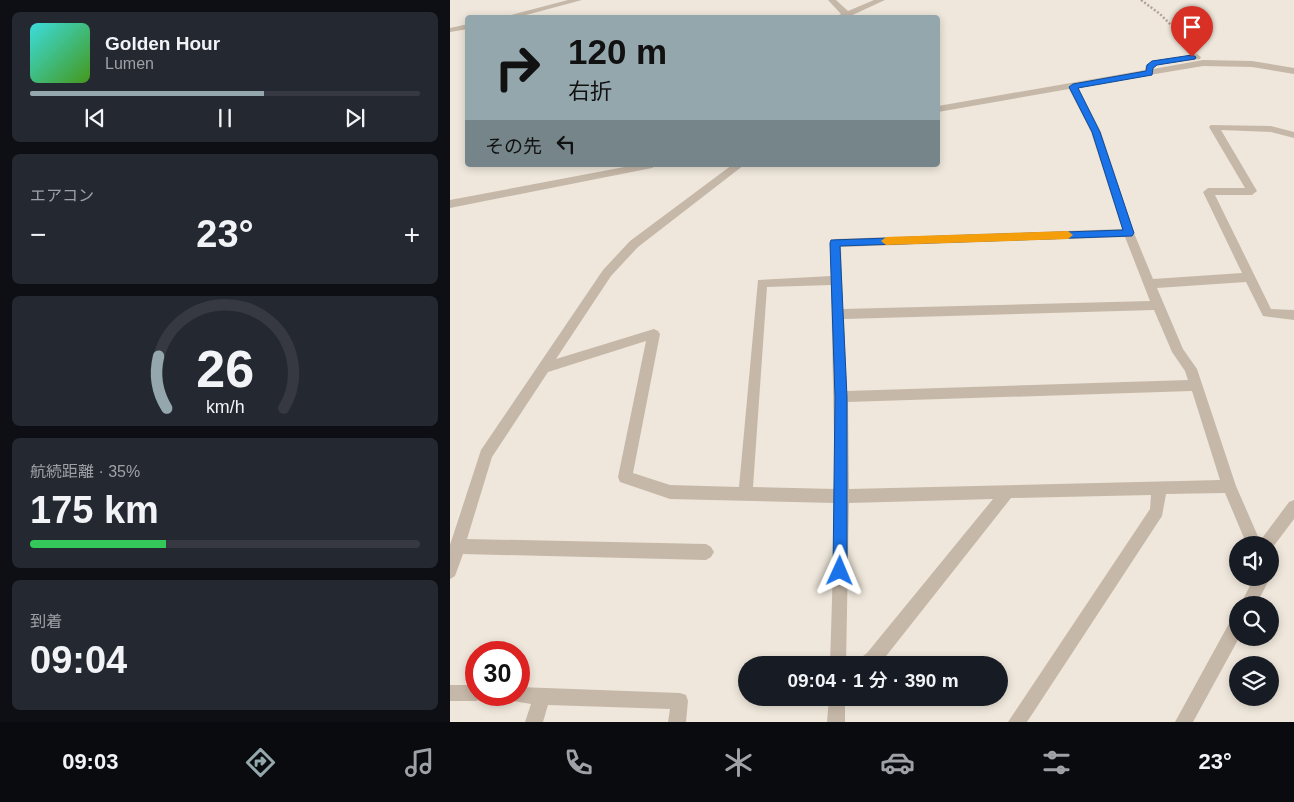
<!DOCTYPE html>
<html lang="ja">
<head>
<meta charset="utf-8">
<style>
	body { margin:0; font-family:Arial,"Noto Sans JP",sans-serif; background:#242831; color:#f1f3f6; height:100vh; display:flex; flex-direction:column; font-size:19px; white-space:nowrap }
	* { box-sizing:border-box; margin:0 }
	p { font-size:16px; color:#9ea1a6 }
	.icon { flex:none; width:28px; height:28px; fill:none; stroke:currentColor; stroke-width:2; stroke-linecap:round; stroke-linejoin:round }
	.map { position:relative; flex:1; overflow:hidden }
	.sheet { display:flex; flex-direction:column; gap:12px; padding:12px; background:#0d0f14; width:450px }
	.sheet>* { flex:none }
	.guide { position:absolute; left:15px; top:15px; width:475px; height:152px; border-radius:5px; box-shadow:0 2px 8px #0003; background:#93a7ac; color:#111; overflow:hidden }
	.tools { position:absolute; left:779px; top:536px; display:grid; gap:10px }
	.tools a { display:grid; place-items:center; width:50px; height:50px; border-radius:50%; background:#171b24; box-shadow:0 2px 8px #0003; font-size:25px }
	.speed { position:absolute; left:15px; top:641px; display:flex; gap:10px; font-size:25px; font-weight:700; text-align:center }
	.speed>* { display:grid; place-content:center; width:65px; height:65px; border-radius:50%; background:#171b24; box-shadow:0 2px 8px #0003; line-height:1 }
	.speed .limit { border:8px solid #d22; background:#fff; color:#111 }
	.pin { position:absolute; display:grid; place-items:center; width:42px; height:42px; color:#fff; margin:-51px -21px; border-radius:50% 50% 50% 0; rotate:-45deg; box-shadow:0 0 5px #0007 }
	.pin .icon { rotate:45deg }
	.me { position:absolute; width:55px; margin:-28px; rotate:1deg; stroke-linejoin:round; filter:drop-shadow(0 0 4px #0008) }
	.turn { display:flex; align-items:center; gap:18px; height:105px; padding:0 20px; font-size:22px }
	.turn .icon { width:65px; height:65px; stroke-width:2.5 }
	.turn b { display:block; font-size:35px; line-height:42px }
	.then { display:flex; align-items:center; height:48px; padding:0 20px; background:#0003; gap:10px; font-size:19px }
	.big { font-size:38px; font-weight:600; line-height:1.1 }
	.sheet .widget { flex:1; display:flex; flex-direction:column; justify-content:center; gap:8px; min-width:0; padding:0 18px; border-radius:8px; background:#242831 }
	.sheet .dial { align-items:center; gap:0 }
	.dial svg { height:130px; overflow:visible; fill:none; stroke:#363941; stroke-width:7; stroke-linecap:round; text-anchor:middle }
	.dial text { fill:#f1f3f6; stroke:none }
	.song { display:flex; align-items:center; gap:15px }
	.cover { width:60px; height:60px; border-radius:8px; background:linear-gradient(135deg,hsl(180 70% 55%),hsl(100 70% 35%)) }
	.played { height:5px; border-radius:2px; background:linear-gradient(90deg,#93a7ac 60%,#363941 60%) }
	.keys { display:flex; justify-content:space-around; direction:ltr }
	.heat { display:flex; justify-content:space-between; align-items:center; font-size:28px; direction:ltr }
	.charge { height:8px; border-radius:4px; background:linear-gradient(90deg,#34c759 35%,#363941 0) }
	.trip { position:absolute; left:288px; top:656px; width:270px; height:50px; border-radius:25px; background:#171b24; box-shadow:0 2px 8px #0003; font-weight:600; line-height:50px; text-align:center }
	.tab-bar { display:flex; height:80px; justify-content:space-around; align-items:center; background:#090b0e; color:#9ea1a6 }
	.tab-bar .icon { width:35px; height:35px }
	.tab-bar .active { color:#93a7ac }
	.tab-bar b { font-size:22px; color:#f1f3f6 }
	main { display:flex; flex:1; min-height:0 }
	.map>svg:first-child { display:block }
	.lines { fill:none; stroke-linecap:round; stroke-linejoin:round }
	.path { stroke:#b1a293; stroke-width:2.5; stroke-dasharray:2 2; stroke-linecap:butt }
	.minor { fill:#c6b8a8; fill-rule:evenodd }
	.route { fill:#1a73e8; stroke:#114b97 }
	.slow { fill:#f59e0b }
</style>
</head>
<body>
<main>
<section class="sheet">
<div class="widget">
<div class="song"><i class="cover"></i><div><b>Golden Hour</b><p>Lumen</p></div></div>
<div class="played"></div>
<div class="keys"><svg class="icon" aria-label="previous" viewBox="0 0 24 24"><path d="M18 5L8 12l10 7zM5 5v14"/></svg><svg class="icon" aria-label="pause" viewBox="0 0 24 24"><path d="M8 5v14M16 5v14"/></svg><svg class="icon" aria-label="next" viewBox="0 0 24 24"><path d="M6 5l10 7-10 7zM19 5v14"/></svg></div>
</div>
<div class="widget"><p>エアコン</p>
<div class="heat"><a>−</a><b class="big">23°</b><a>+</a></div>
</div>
<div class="widget dial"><svg viewBox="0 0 100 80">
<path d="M14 69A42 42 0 1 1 86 69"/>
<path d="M14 69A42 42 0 0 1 9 37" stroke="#93a7ac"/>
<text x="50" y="56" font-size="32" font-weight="700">26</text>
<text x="50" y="72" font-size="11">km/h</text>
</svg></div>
<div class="widget"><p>航続距離 · 35%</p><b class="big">175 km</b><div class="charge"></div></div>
<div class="widget"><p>到着</p><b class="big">09:04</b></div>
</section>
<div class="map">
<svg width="844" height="722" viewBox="0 0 844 722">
	<rect width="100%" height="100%" fill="#efe7db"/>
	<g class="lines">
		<!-- path -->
		<path class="path" d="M691 0 710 14 741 45"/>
		<!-- minor -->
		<path class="minor" d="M118 0H132L65 18H49Z
			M378 0H386L398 11 424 0H435L396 18H384L391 14Z
			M18 24V29L0 32V28Z
			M747 54 751 57 750 59 707 65 703 69 753 60 802 61 844 68V74L802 67 753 66 628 87 651 132 684 233 703 279 792 273 753 192 758 188H795L759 127 761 125 821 126 844 132V138L821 132 771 130 807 191 802 195H765L821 309 844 310V320L813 316 796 282 707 288 733 349 747 369 786 486 810 541 839 502 844 500V519L820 551V545H797L775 493 716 494 712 516 577 722H558L700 509 701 495 561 498 429 665H407L409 659 417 653 543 499 399 503 396 665H380L385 503 220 499 170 482 168 477 196 341 98 372 42 457 17 539 256 544 261 547 264 552 261 557 256 560 13 554 5 576 0 579V545L31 450 153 270 180 241 282 165H294L188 247 161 276 106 359 204 329 208 331 210 334 183 473 220 485 289 487 308 280 381 276 380 243 385 239 672 229 641 132 619 89 488 112V106L695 70 696 65 702 61ZM675 237 700 301 393 309 391 247ZM381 285 385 489 303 487 317 287ZM704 310 722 352 735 371 738 380 397 391 394 319ZM742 391 770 480 399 489 398 402Z
			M185 165H207L202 168 0 208V200Z
			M804 578H820L806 605H790Z
			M788 616V638H789L743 722H725L782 618Z
			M0 685H26V695H34L32 699 26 701H0Z
			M69 687 230 693 236 695 238 701 236 722H218L220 709 98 705 93 722H75L81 704 63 701 61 695H69Z
			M379 698H395V722H377Z"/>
	</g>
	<!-- route -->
	<path class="route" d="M742 55 746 57 745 59 707 65 703 68 702 75 628 88 650 132 684 233 682 236 390 246 397 397V571L395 576 390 578 385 576 383 571 385 397 380 243 381 240 673 230 642 132 619 87 623 84 696 71 697 65 702 61Z"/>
	<!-- slow -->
	<path class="slow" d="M618 231 623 235 618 239 436 245 431 241 436 237Z"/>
</svg>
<div class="tools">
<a><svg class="icon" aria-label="sound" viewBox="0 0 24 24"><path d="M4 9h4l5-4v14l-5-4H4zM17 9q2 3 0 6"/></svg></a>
<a><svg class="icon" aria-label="search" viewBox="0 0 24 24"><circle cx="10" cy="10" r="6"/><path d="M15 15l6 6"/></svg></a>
<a><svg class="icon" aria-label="layers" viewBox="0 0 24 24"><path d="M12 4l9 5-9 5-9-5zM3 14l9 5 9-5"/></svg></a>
</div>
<div class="speed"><div class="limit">30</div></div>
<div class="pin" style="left:742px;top:57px;background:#d93025"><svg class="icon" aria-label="arrive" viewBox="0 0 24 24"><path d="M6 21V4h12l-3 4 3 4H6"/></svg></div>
<svg class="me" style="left:390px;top:571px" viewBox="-20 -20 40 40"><path d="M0-17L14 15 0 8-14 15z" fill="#1a73e8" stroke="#fff" stroke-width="4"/></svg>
<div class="trip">09:04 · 1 分 · 390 m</div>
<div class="guide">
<div class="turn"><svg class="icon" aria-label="right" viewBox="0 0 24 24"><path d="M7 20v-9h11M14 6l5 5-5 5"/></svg><div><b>120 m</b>右折</div></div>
<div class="then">その先<svg class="icon" aria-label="left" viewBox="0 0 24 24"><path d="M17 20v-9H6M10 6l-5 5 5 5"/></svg></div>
</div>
</div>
</main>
<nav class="tab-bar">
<b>09:03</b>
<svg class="icon active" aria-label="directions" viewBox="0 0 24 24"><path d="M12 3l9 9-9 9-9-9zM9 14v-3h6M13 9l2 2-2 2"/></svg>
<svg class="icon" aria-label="music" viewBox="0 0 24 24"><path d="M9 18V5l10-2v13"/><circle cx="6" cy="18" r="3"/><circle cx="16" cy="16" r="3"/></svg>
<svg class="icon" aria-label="phone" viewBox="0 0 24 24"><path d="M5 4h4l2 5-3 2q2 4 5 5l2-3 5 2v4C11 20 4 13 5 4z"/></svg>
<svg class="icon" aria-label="climate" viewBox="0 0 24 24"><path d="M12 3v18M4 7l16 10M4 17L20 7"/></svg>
<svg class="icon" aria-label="car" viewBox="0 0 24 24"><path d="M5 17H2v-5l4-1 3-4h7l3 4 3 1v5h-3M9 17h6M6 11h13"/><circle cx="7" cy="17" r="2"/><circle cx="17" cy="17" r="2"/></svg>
<svg class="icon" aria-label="filters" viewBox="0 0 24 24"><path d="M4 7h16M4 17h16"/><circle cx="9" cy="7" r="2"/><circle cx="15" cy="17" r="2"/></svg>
<b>23°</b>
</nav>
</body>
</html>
